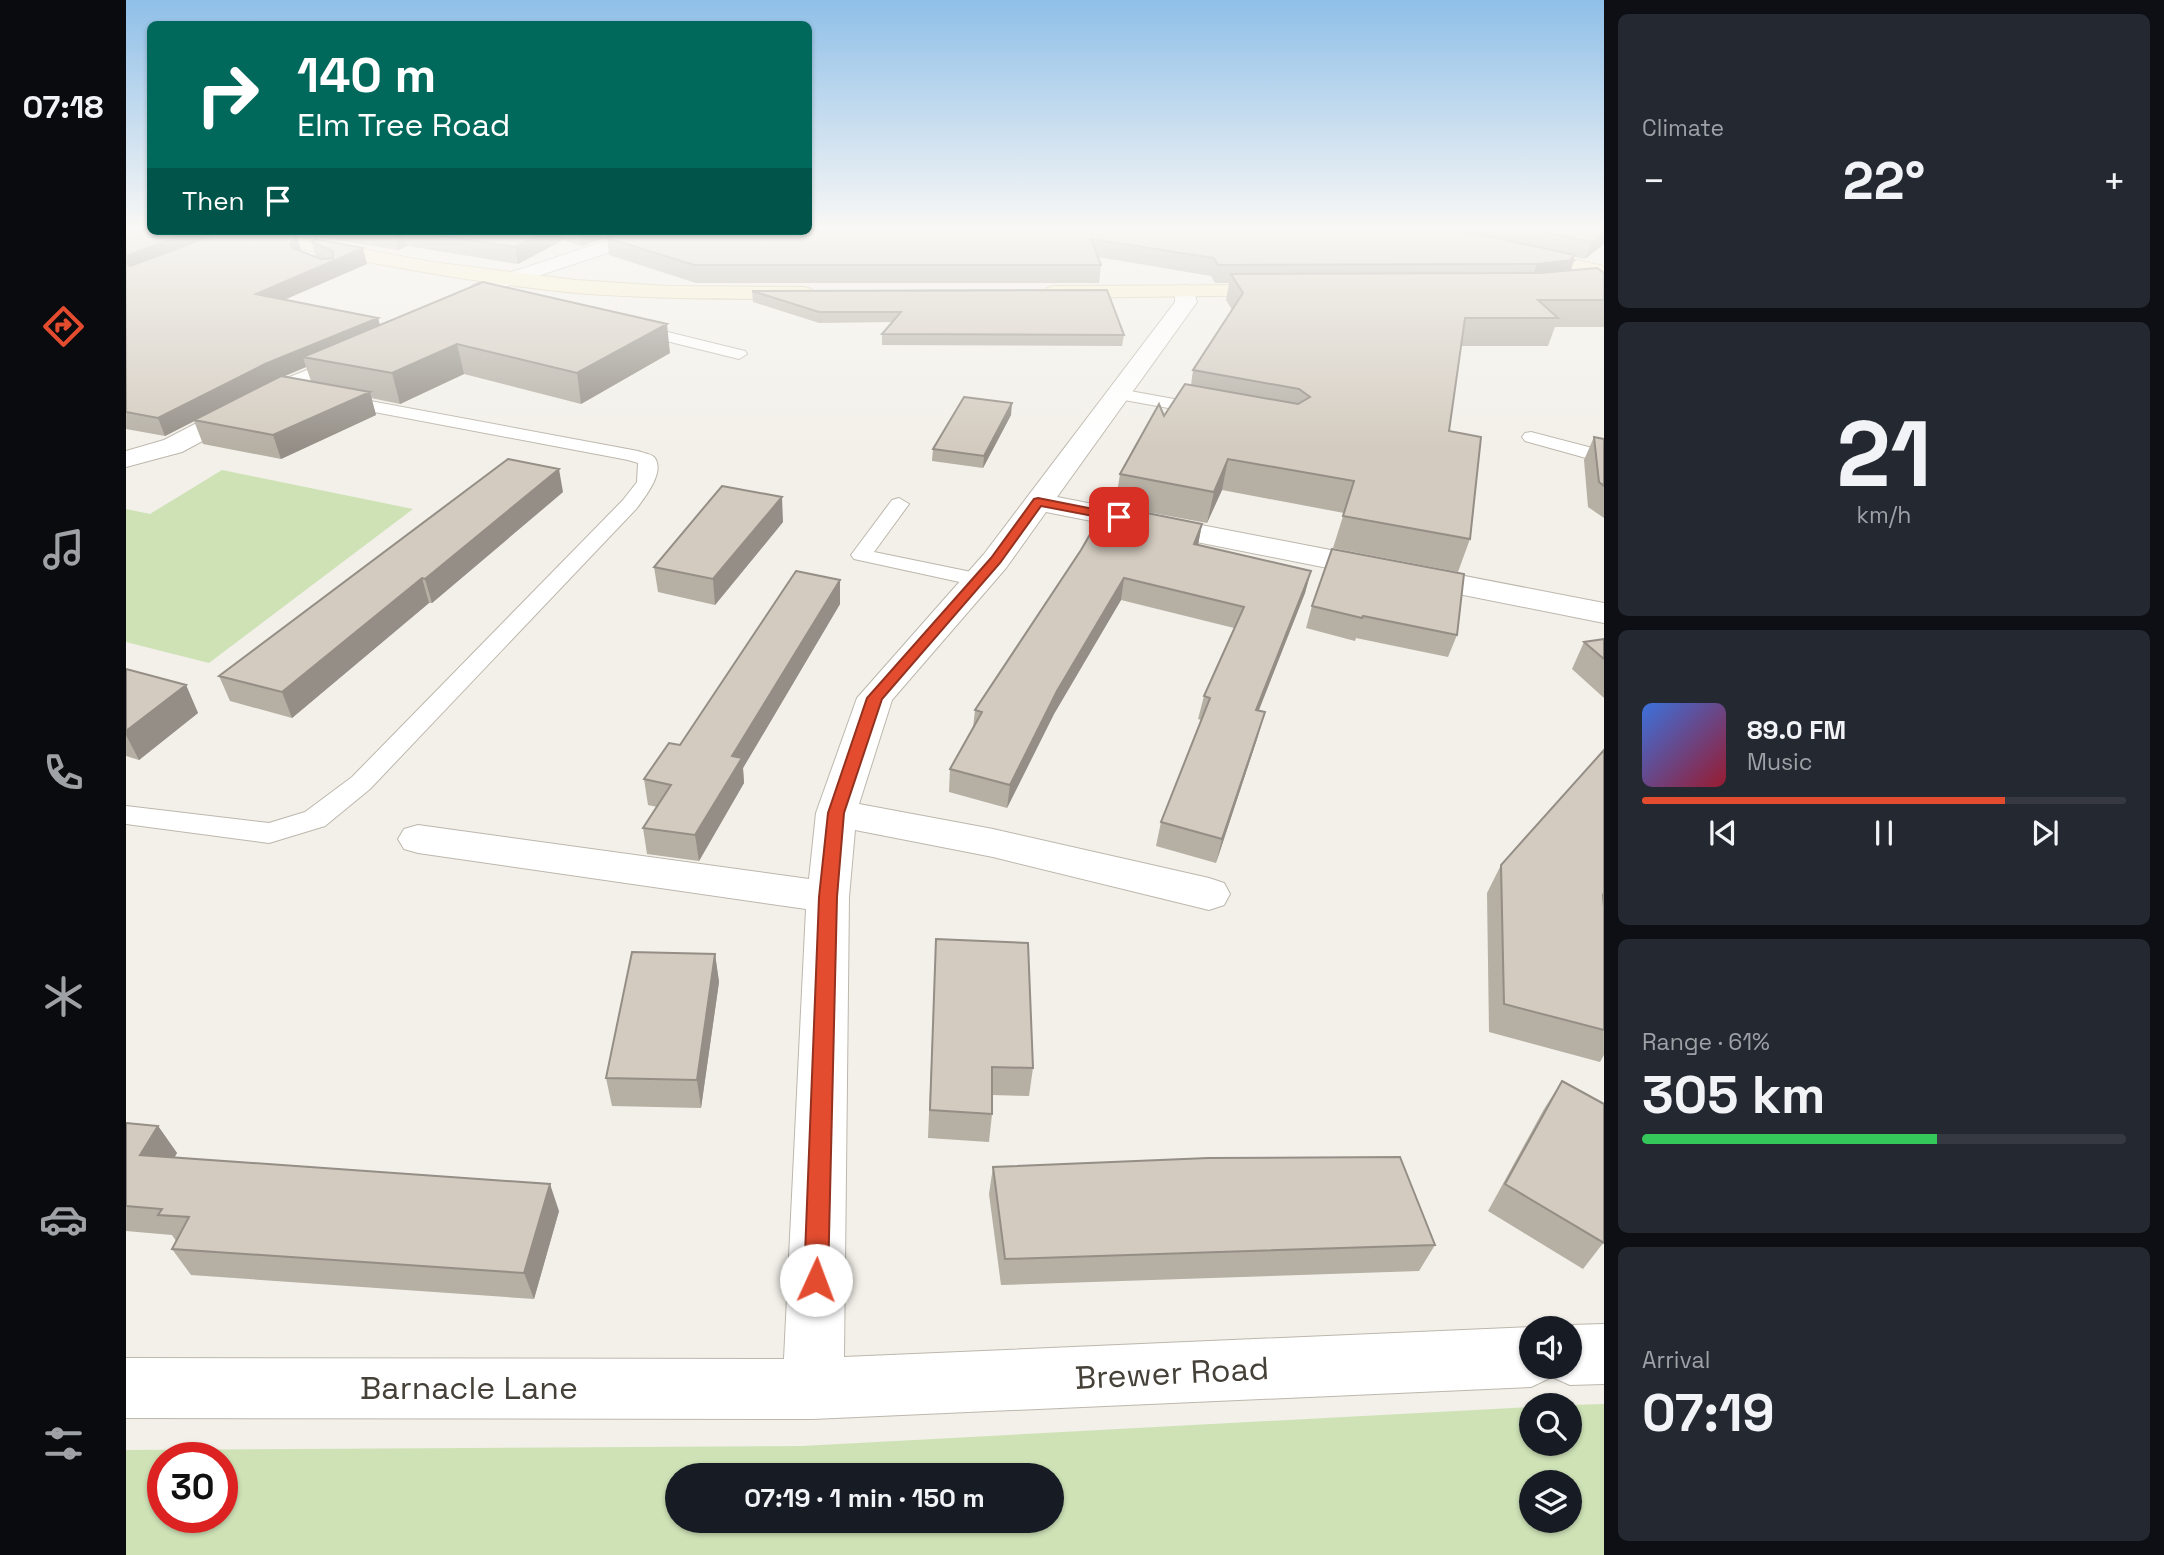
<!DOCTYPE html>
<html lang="en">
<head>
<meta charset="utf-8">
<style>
	body { margin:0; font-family:"Space Grotesk",sans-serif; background:#242831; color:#f1f3f6; height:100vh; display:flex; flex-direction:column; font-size:26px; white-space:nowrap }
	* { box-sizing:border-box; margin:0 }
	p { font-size:23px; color:#9ea1a6 }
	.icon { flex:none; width:38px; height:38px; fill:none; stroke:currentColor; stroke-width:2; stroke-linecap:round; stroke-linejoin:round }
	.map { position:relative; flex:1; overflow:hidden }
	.panel { display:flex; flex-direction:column; gap:14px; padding:14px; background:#0d0f14; width:560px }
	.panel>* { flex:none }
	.top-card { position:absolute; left:21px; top:21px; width:665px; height:214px; border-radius:10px; box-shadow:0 2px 5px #0004; background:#00695c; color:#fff; overflow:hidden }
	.tools { position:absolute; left:1393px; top:1316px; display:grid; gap:14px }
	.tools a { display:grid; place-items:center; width:63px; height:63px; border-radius:50%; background:#171b24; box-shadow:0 2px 5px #0004; font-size:35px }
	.speed { position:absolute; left:21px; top:1442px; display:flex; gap:14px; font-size:35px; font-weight:700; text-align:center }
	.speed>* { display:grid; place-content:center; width:91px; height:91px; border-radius:50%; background:#171b24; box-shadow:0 2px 5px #0004; line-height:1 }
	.speed .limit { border:10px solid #d22; background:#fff; color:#111 }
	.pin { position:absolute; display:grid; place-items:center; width:60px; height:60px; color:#fff; margin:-30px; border-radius:14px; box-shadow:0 4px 10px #0006 }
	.me { position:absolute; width:77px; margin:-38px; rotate:2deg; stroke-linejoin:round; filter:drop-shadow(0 0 5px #0008) }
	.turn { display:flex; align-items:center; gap:24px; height:147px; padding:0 35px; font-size:32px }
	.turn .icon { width:91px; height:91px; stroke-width:2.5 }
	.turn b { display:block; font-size:49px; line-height:60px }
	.then { display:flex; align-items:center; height:66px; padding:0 35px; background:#0003; gap:14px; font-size:26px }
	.big { font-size:52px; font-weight:700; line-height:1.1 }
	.panel .card { flex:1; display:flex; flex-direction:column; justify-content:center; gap:10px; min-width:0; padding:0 24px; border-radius:10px; background:#242831 }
	.panel .dial { align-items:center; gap:0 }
	.dial b { font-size:91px; line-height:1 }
	.song { display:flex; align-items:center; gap:21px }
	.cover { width:84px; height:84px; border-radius:10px; background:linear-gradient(135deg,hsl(220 70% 55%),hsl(350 70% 35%)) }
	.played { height:7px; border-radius:4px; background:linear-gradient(90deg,#e34c2f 75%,#363941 75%) }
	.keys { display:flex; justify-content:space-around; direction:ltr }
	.heat { display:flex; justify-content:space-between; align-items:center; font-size:38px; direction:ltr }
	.charge { height:10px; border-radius:5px; background:linear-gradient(90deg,#34c759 61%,#363941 0) }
	.trip { position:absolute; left:539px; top:1463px; width:399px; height:70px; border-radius:35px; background:#171b24; box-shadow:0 2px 5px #0004; font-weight:700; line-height:70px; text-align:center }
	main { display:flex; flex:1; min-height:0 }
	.menu { display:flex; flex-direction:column; width:126px; justify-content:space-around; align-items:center; background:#090b0e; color:#9ea1a6 }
	.menu .icon { width:49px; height:49px }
	.menu .active { color:#e34c2f }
	.menu b { font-size:32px; color:#f1f3f6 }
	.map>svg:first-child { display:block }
	.green { fill:#cee2b6; fill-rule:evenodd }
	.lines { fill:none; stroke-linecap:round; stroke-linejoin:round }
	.service-casing { stroke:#bdb7ac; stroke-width:2 }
	.minor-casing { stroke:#bdb7ac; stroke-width:2 }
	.secondary-casing { stroke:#cdc29d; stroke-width:2 }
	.service { fill:#fff; fill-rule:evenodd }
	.minor { fill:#fff; fill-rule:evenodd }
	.secondary { fill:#f9efcc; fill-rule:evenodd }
	.wall { fill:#b5afa4; fill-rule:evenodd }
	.shaded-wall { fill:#948e86 }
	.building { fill:#d3cbbf; stroke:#948e86; stroke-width:2 }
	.route { fill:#e34c2f; stroke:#94311f; stroke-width:2 }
	.labels { text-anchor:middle; stroke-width:7; stroke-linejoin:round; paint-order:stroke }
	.near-street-label { font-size:32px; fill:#454038; stroke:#fff }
</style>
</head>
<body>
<main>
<nav class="menu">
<b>07:18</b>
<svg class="icon active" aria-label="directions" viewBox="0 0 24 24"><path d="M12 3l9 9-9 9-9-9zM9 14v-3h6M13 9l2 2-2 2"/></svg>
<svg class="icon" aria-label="music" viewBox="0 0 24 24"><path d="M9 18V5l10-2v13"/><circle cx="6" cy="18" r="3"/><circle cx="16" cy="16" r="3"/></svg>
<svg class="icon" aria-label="phone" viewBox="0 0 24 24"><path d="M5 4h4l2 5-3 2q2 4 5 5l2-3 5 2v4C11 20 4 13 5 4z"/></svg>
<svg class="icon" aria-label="climate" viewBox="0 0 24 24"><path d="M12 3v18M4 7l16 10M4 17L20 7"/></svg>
<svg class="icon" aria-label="car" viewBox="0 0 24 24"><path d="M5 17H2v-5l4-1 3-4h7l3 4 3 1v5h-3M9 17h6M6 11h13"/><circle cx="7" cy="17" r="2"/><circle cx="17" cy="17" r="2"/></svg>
<svg class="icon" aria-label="filters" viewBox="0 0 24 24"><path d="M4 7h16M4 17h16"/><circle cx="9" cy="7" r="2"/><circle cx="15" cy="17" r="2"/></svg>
</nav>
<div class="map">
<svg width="1478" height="1555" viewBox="0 0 1478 1555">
	<rect width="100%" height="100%" fill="#f2f0e9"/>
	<!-- green -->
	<path class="green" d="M96 470 287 509 83 663 0 642V509L24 514Z
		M1478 1404V1555H0V1450L676 1446 1405 1407V1444H1444V1405ZM37 1458H96V1517H37ZM551 1475H926V1521H551ZM1405 1482H1444V1521H1405Z"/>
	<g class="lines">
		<defs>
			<path id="service" d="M509 324 619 351 621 354 613 359 504 332 501 329Z
				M993 389 1081 405 1090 410 1081 415 987 398 985 394Z
				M212 395 512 451C517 453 525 454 528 457 540 471 519 497 511 508L244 789 199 826 143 843 0 824V806L143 823 179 812 226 777 497 500 511 482 512 463 502 460 206 404 204 400Z
				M1405 432 1478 451V463L1399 441 1396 437 1399 433Z
				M773 498 783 504 748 552 860 575 863 580 860 585 852 586 728 559 725 555 728 551 766 500Z"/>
			<path id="minor" d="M509 231H537L535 235 361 293H347L344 289 347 285Z
				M1059 285 1066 287 1071 302 931 497 1478 603V623L920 512 880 568 766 700 733 804 867 829 1083 878 1098 883 1104 894 1098 905 1083 910 867 857 729 830 723 897 718 1357 1405 1327 1407 1328 1405 1367H1444V1328H1437L1444 1325 1478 1324V1384L1444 1385 1426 1377 1405 1387 687 1419 0 1418V1358L658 1359 680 909 292 853 278 849 272 839 278 829 292 825 683 879 690 813 731 698 858 554 1049 302V291L1052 287Z
				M231 350 239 352 243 357 239 362 164 394 56 452 0 467V451L38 440 146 384Z"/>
			<path id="secondary" d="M1281 230H1316L1478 266V278L1290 236Z
				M107 231H143L306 262 450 280 543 286 678 287 685 289 689 293 685 297 678 299C602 299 526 299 450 293 338 282 227 260 116 237Z
				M1154 285 1161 287 1164 291 1161 295 928 298 921 296 918 292 921 288 928 286Z"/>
		</defs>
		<!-- service casing -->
		<use href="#service" class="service-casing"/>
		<!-- minor casing -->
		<use href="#minor" class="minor-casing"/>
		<!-- secondary casing -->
		<use href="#secondary" class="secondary-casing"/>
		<!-- service -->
		<use href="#service" class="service"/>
		<!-- minor -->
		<use href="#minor" class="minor"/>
		<!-- secondary -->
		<use href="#secondary" class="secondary"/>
	</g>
	<!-- wall -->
	<path class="wall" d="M0 230 93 231 94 233 175 251 190 258 186 242 237 248 241 264 159 299 252 318 254 325 544 353 455 404 338 374 274 404 245 398 250 415 155 459 77 444 68 421 39 436 0 429ZM180 367 185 381 158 376Z
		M682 230H1478L1459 259 1448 257 1447 259 1448 260 1445 270 1478 273V327H1429L1422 346H1335L1323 431 1344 539 1332 572 1207 548 1218 513 1096 490 1081 523 989 506 994 474 1038 416 1065 385 1067 370 1106 310 1100 300 1103 283H1089L1085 276 972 257 975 265 973 283H570L483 255 481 238Z
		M151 231H501L455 246 437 240 392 264 281 246 272 250Z
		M626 291 998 335 996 346 756 345V334L766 322 693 323 627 302Z
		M885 415 857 468 806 461 807 449Z
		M1468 437 1478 439V518L1462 507 1458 460Z
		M437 492 306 603H303L166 718 104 701 93 676Z
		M657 522 589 605 532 592 528 567Z
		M1076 524 1072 545 1185 571 1179 593 1132 711V736L1090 863 1030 846 1035 822 1075 720 1072 719 1078 696 1108 628 995 600 928 714 881 808 823 792 824 769 847 728 849 710 955 550Z
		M714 580V604L617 768 618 783 573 861 521 854 517 828 531 807 522 805 518 779 554 745Z
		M1186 606 1331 635 1322 657 1230 638 1229 641 1180 628Z
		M1478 639V698L1446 669 1458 642Z
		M0 669 60 685 72 713 13 760 0 756Z
		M1375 865 1477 902 1478 1055 1474 1062 1363 1032 1361 893Z
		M810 939 907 1068 903 1096 866 1095V1114L863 1142 802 1138Z
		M589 954 593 982 575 1108 486 1106 480 1078Z
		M1436 1081 1478 1242 1457 1269 1362 1211 1418 1109Z
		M0 1123 32 1126 51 1153 48 1158 433 1211 408 1299 65 1275 46 1249 50 1241 46 1235 0 1231Z
		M867 1167 1309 1245 1293 1271 875 1285 863 1194Z"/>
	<!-- shaded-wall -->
	<path class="shaded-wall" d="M66 231H93L95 237 0 274V256Z
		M273 231H277L281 246 272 250 268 233Z
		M420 231H436L437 240 392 264 389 247Z
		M453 231H501L455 246Z
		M1478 232V244L1459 259 1466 242Z
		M171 236 175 251 169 259 164 244Z
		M237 248 241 264 135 310 130 294Z
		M1449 255 1447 260H1448L1442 278 1405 281 1411 264 1445 258Z
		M252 318 256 334 177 357 180 367 145 382 39 436 32 418 139 364Z
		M541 324 544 353 455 404 451 373Z
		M331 344 338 374 274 404 266 373Z
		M244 392 250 415 155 459 147 435Z
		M886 403 885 415 857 468 858 456Z
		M1102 459 1096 490 1081 523 1088 492Z
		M433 469 437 492 306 603 299 579Z
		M656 497 657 522 589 605 587 579Z
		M1076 524 1072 545 1068 544Z
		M1185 571 1179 593 1124 733 1130 710Z
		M296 578 303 603 166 718 156 692Z
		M998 578 995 600 928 714 881 808 884 785 931 691Z
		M714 580V604L617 768 618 783 573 861 569 835 606 756Z
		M60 685 72 713 13 760 0 735V731Z
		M1139 712 1132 736 1090 863 1096 839Z
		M589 954 593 982 575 1108 571 1080Z
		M32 1126 51 1153 33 1183 14 1155Z
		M424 1184 433 1211 408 1299 398 1273Z"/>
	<!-- building -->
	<path class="building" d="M0 230 24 231H66L0 256Z
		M682 230H1333L1449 255 1445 258 1448 260 1411 264 1092 265 1088 258 965 239 975 265H568L481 238 503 231Z
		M1411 230H1478V232L1466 242Z
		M99 231H144L171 236 164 244 166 248 195 259 207 258V251L186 242 189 239 237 248 130 294 252 318 139 364 32 418 0 412V263L4 266Z
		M255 231H273L268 233Z
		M287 231H420L389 247Z
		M1471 268 1478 273V300H1412L1432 318H1339L1323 431 1355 437 1344 539 1217 516 1228 481 1102 459 1088 492 994 474 1033 404 1038 416 1059 384 1172 404 1184 397 1173 389 1067 370 1117 293 1105 274 1414 273Z
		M357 282 541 324 451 373 331 344 266 373 177 357Z
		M981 290 998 335 756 334 775 312H693L626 291Z
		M155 376 244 392 147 435 68 420Z
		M838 397 886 403 858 456 807 449Z
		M1468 437 1478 439V486L1473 482Z
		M382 459 433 469 299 579 296 578 156 692 93 676Z
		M596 486 656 497 587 579 528 567Z
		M981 505 1076 524 1068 544 1185 571 1130 710 1139 712 1096 839 1035 822 1084 698 1078 696 1118 607 998 578 931 691 884 785 824 769 856 712 849 710 955 550Z
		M1206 549 1338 574 1331 635 1237 616 1236 618 1186 606Z
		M670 571 714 580 606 756 616 758 569 835 517 828 545 785 518 779 543 743 554 745Z
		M1478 639V659L1458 642Z
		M0 669 60 685 0 731Z
		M1478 750V893L1477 895 1478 907V1030L1378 1004 1375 865Z
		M810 939 902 943 907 1068 866 1067V1114L804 1110Z
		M506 952 589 954 571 1080 480 1078Z
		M1436 1081 1478 1104V1243L1379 1184Z
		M0 1123 32 1126 14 1155 424 1184 398 1273 46 1249 63 1217 32 1215 36 1209 0 1206Z
		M1274 1157 1309 1245 879 1259 867 1167 1082 1158Z"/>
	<!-- sky -->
	<linearGradient id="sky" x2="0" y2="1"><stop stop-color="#8fbfe8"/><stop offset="0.51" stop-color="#f9f8f5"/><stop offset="1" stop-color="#f9f8f5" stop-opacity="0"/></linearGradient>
	<rect width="1478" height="448" fill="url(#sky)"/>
	<!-- route -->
	<path class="route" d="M912 498 993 514 999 517 993 521 915 506 874 563 756 699 718 813 711 897 702 1280 698 1288 690 1291 682 1288 678 1280 693 897 702 813 741 698 865 558 908 499Z"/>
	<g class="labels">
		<!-- near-street labels -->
		<g class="near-street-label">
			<text transform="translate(1046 1373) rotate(-3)" y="11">Brewer Road</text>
			<text x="343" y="1399">Barnacle Lane</text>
		</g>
	</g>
</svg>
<div class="tools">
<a><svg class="icon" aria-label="sound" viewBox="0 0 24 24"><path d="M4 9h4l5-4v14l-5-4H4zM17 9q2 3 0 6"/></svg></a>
<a><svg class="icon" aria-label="search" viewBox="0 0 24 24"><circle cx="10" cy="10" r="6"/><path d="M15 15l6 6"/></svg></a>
<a><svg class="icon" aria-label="layers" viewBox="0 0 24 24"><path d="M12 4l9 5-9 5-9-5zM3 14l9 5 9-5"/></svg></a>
</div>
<div class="speed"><div class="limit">30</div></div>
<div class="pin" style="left:993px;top:517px;background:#d93025"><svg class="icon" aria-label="arrive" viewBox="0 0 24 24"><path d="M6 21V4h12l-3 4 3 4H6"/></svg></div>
<svg class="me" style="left:690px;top:1280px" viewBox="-20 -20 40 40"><circle r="19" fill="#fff"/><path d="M0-13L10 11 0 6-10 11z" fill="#e34c2f"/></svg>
<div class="trip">07:19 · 1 min · 150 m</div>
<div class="top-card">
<div class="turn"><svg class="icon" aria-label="right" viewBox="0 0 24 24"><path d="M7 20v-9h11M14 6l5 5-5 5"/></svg><div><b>140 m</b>Elm Tree Road</div></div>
<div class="then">Then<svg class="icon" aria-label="arrive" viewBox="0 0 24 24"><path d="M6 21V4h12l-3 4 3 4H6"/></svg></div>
</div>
</div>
<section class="panel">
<div class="card"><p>Climate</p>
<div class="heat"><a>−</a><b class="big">22°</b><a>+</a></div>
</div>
<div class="card dial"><b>21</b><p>km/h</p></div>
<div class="card">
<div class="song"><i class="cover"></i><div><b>89.0 FM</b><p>Music</p></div></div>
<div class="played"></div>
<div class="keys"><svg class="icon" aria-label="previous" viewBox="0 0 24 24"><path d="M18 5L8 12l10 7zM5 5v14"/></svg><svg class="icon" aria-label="pause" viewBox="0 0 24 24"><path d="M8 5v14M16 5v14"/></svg><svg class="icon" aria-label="next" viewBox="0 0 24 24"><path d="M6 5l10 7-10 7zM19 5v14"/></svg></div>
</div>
<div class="card"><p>Range · 61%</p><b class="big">305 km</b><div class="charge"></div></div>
<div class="card"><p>Arrival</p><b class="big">07:19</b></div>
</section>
</main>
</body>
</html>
